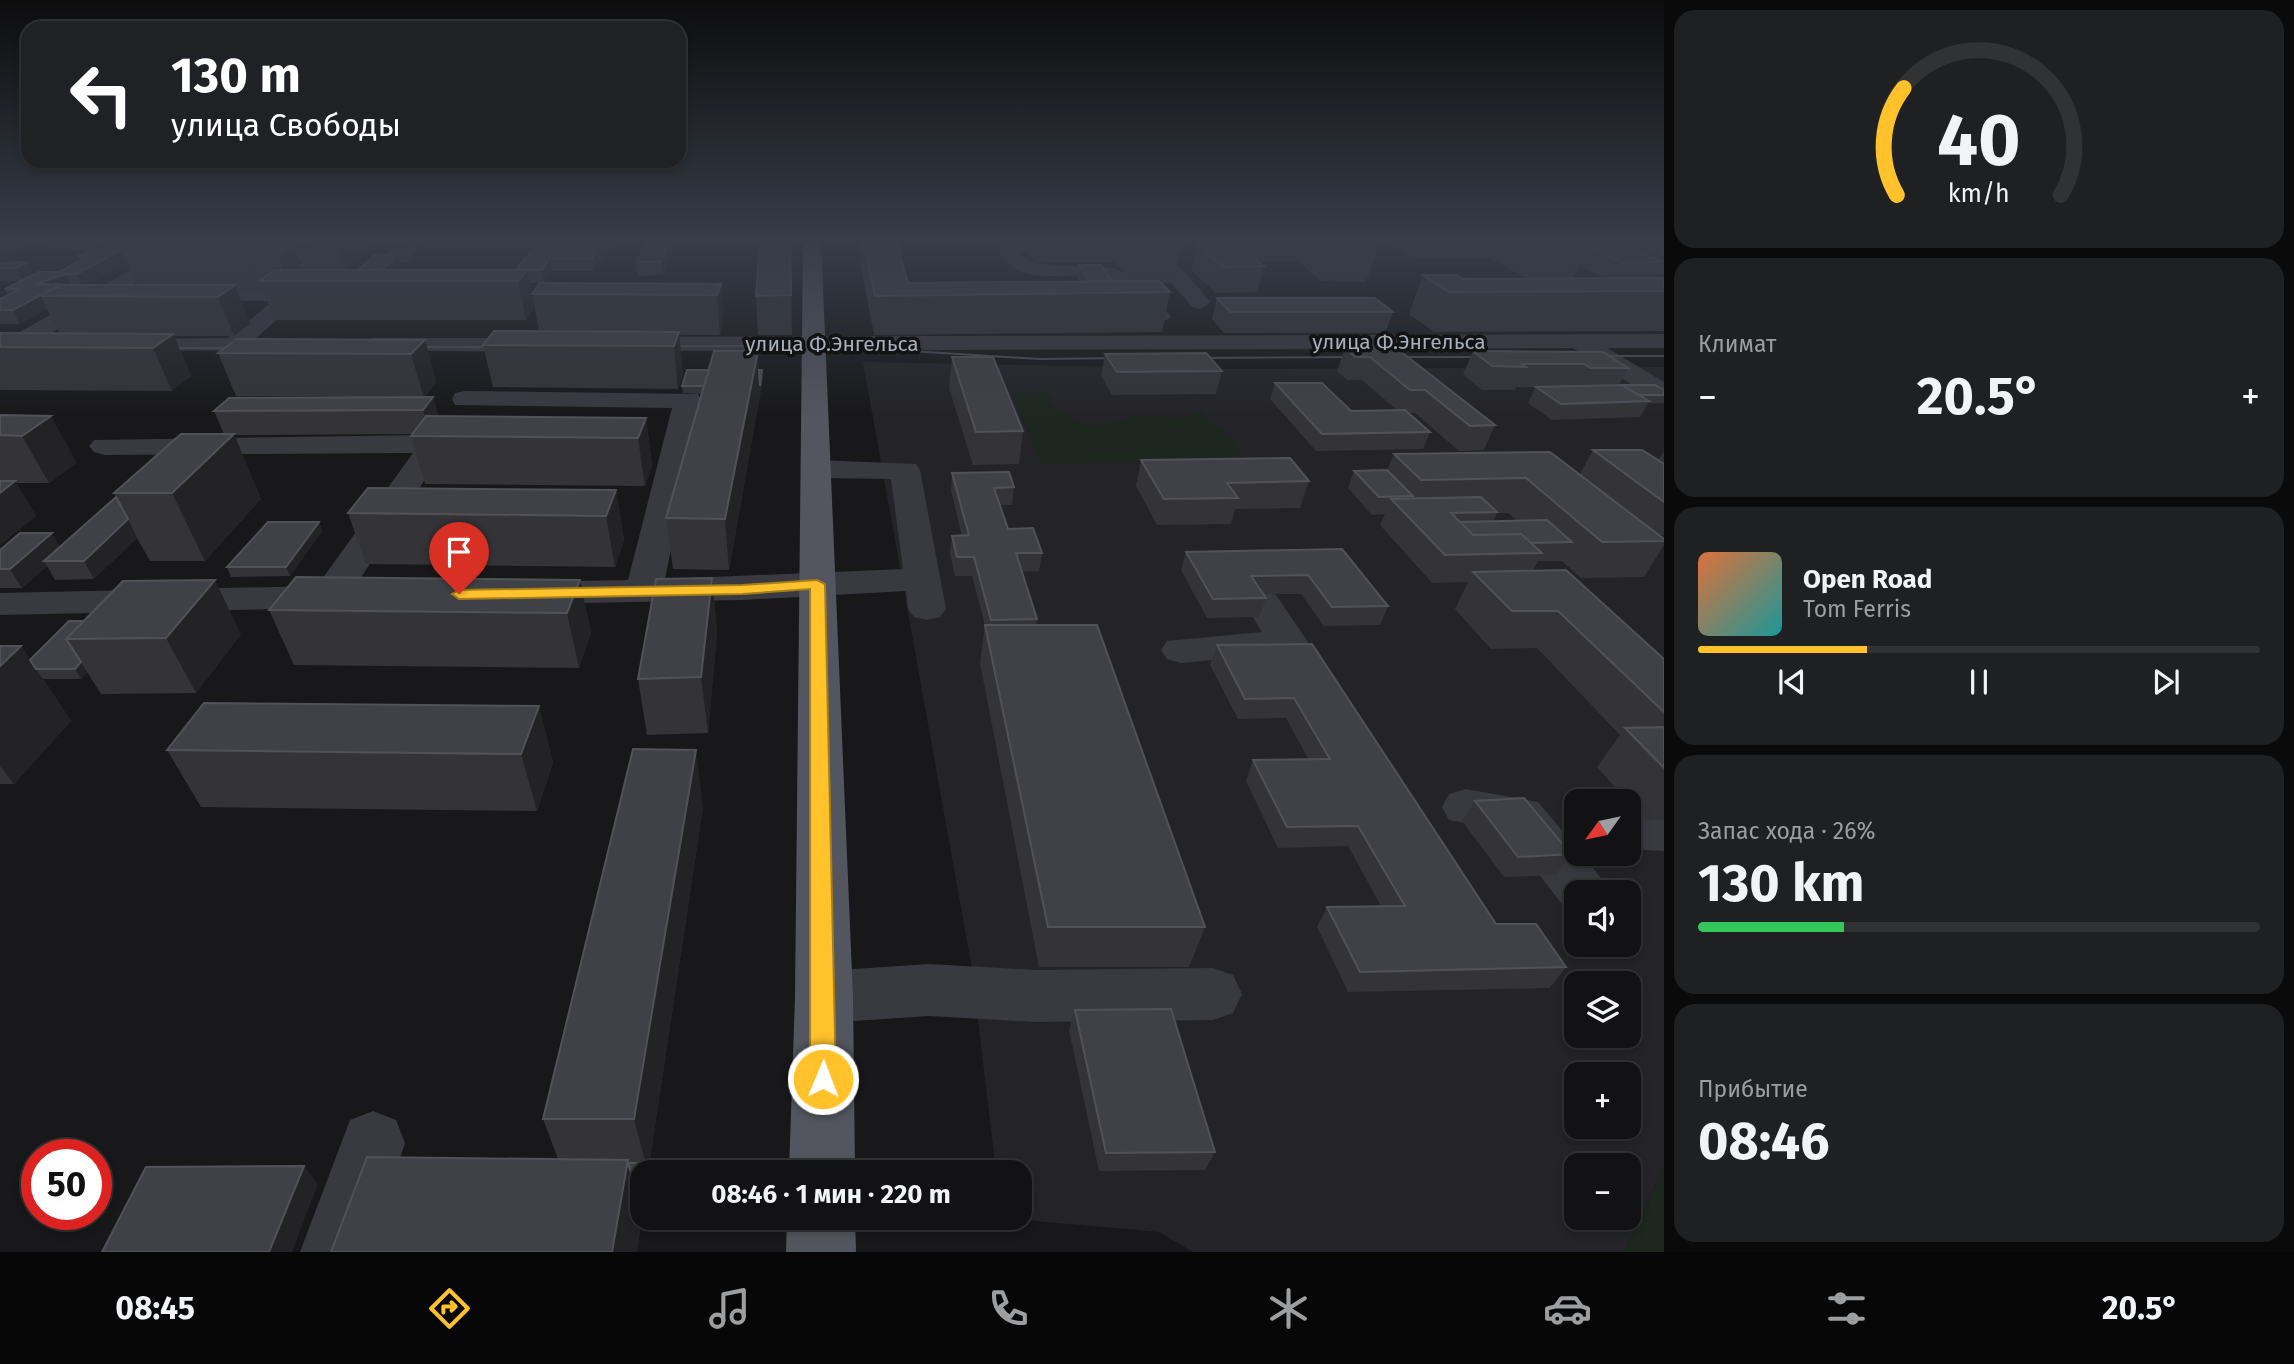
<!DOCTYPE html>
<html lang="ru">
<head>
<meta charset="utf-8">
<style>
	body { margin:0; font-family:"Fira Sans",sans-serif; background:#1f2022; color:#f1f3f6; height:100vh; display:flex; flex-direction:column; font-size:26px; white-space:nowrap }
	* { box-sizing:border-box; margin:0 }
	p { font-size:23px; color:#9c9ea0 }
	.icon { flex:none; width:38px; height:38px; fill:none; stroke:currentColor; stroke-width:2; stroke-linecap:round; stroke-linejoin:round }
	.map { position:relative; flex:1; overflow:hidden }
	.drawer { display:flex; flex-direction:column; gap:10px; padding:10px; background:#0a0a0b; width:630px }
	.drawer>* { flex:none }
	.hud { position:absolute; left:21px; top:21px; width:665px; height:147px; border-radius:21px; box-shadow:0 4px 10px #0003,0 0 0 2px #313234; background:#202124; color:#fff; overflow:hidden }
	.needle { width:46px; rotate:237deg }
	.controls { position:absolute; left:1564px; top:789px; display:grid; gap:14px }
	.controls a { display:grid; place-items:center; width:77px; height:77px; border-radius:14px; background:#121214; box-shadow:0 4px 10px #0003,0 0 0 2px #313234; font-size:35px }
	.speed { position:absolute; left:21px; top:1139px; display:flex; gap:14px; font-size:35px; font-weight:700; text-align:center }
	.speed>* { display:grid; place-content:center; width:91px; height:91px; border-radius:50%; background:#121214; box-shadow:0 4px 10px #0003,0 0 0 2px #313234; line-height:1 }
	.speed .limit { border:10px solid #d22; background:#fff; color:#111 }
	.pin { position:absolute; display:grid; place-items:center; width:60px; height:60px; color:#fff; margin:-72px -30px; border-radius:50% 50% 50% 0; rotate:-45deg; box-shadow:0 0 7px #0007 }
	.pin .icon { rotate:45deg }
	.me { position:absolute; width:77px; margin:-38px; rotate:1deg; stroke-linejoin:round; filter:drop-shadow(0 0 5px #0008) }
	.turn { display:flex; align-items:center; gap:24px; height:147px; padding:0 35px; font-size:32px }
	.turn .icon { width:91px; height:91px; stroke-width:2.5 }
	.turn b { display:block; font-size:49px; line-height:60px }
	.big { font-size:52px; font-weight:700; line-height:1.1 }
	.drawer .card { flex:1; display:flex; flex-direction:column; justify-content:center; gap:10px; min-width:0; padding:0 24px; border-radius:21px; background:#1f2022 }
	.drawer .dial { align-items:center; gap:0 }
	.dial svg { height:182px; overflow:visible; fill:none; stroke:#313234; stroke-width:7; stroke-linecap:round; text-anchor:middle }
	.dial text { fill:#f1f3f6; stroke:none }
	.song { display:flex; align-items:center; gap:21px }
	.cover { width:84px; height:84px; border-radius:10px; background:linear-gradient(135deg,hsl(20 70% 55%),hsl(180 70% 35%)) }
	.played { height:7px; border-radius:4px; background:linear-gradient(90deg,#ffc22b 30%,#313234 30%) }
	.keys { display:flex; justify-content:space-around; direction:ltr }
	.heat { display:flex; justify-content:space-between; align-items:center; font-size:38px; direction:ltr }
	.charge { height:10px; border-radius:5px; background:linear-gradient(90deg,#34c759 26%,#313234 0) }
	.trip { position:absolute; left:630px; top:1160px; width:402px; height:70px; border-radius:21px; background:#121214; box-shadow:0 4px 10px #0003,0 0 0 2px #313234; font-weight:700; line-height:70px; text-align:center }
	.menu { display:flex; height:112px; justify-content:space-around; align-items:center; background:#070708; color:#9c9ea0 }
	.menu .icon { width:49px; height:49px }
	.menu .selected { color:#ffc22b }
	.menu b { font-size:32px; color:#f1f3f6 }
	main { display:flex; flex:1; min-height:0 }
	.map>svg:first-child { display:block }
	.built { fill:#242428; fill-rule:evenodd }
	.green { fill:#1d261f }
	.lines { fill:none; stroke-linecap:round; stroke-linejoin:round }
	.minor { fill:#393940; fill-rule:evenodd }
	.major { fill:#54565f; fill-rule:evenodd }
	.tram { stroke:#4b4d55; stroke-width:2 }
	.wall { fill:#343438; fill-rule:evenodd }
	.shaded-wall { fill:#232326 }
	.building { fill:#404146; stroke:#515258; stroke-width:2 }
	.route { fill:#ffc22b; stroke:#a67e1c; stroke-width:2 }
	.labels { text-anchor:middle; stroke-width:7; stroke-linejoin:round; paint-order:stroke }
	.far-street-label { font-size:21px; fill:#a9aebb; stroke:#131315 }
</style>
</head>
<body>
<main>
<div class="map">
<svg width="1664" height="1252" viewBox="0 0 1664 1252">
	<rect width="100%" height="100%" fill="#18181a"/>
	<!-- built -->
	<path class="built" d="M863 362 1230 369 1664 367V1166L1625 1252H1193L1159 1232 1002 1218H1020V1172H996L972 969ZM1577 802H1629V854H1577ZM1577 892H1629V945H1577ZM1577 984H1629V1036H1577ZM1577 1074H1629V1127H1577ZM1577 1166H1629V1218H1577Z"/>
	<!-- green -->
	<path class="green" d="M1012 392H1047L1055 407 1084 426 1125 421 1132 415 1185 418 1200 412 1231 438 1244 460 1041 464Z
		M1664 1166V1252H1625Z"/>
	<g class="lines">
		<!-- minor -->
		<path class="minor" d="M184 240H207L9 358 0 360V343Z
			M423 240H631V241L622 247 431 249 424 247Z
			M1015 240H1145L1168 254 1211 302 1200 309 1192 307 1154 262 1134 250 1019 252C1031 274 1094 261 1118 270 1138 277 1160 300 1171 317L1160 324C1136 318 1127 284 1101 278 1065 269 1018 291 998 249Z
			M243 249H315L325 255 317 270 325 276 322 280 256 338 290 340 293 345 290 350 116 351 113 346 116 341 125 339 228 338 273 301H188L180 300 177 295 180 290 288 288 300 278 295 273 302 261 236 259 233 255Z
			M1664 334V348H1607L1664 382V401L1655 399 1573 348 629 351 620 349 617 344 620 339 629 337Z
			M373 338H537L546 340 549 345 546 350 537 352 364 350 361 345 364 340Z
			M465 391 698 394 701 400 665 579 903 569 891 479 816 478 805 475 801 469 805 463 816 460 916 464 920 470 946 609 940 617 927 620 914 617 908 609 906 591 742 600 530 604 517 601 512 593 517 585 530 582 628 580 672 408 455 405 452 399 455 393Z
			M444 420 454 423 458 429 343 605 330 608 0 615V593L317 586 413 453 104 455 94 452 89 446 94 440 425 435 434 423Z
			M1263 592 1276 595 1308 642 1302 651 1181 663 1167 659 1161 650 1167 641 1262 632 1244 603 1250 595Z
			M1466 789 1538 802 1577 848V854H1582L1600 877 1608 892H1577V912L1564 907 1506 831 1449 820 1442 807 1449 794Z
			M1629 811 1664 813V851L1629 849Z
			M929 964 1038 970 1213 968 1233 975 1242 994 1233 1013 1213 1020 1038 1022 929 1016 824 1023 804 1016 795 997 804 978 824 971Z
			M373 1111 396 1120 405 1143 370 1252H300L350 1120Z"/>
		<!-- major -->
		<path class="major" d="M803 240H821L853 997 855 1172H789L795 997Z
			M787 1218H855L856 1252H786Z"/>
		<!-- tram -->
		<path class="tram" d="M661 346H829L1039 359 1123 358
			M406 347H504
			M161 348H245
			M1592 356H1664
			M1389 357H1491
			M1193 358 1361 357"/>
	</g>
	<!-- wall -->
	<path class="wall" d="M45 240H109L89 250H50Z
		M120 240H177L171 244 255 243 254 240H295L291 243H292L301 270H319L310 240H376L377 244 347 270H358L375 255H417L410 262H400L401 268 399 270H516L532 250H578L577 243 610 240 611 247 603 262H599L594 271H552L544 283H529L534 308 526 320H274L263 290H237L250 324 234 336H174L191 376 172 391 0 390V333H60L47 309 20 324H0V299L8 295 5 289 20 281H0V263L28 262 34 274 59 272 80 260 78 256 123 246ZM127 263 137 285H88Z
		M791 240 792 335H758L756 296Z
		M860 240H896L908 283 1079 282 1077 278 1079 265 1112 281H1132L1114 262H1034L1028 252 1030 240H1183L1174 283H1162L1170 292 1162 332 874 335 860 262Z
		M957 240H988L987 246 959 247Z
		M1205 240H1381L1366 282 1321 281 1298 261H1257L1264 266 1257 292 1216 293 1191 270 1197 245H1204Z
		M1395 240H1614L1619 243 1620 240H1664V275H1656L1655 278H1664V331L1434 332 1409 314 1423 275 1463 279H1528L1490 258H1412L1393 247ZM1579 265 1606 279H1572Z
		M673 248 663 275 638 276 637 262Z
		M721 284 723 323 720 335H679L683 374 678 389 493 387 483 345 539 331 532 294Z
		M1217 298 1393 312 1385 333H1224L1212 319Z
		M425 340 436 382 424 397H433L438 416 646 418 652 465 645 486 425 484 411 436 412 434 234 435 261 499 205 561H150L137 538 94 579 55 580 47 566 22 588H0V550L60 547 116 497 114 493 224 434 214 411 361 397 236 396 218 353Z
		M1395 347 1495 425 1484 450 1459 451 1415 413H1409L1430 432 1423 449 1316 451 1270 399 1275 383 1351 411 1397 410 1362 380H1347L1337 371 1345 348Z
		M1473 351 1628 368 1619 385 1664 390V403H1648L1640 417 1552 420 1528 403 1536 387H1556H1516L1515 390H1482L1463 374Z
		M1105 354 1222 371 1216 394 1112 395 1101 376Z
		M952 357 1023 431 1019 464 973 465 949 388Z
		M759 370 763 378 729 570 673 569 666 518 702 394 683 393 682 386Z
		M0 415 77 463 49 483H16L36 516 0 545Z
		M1593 450 1658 461 1664 451V535H1659L1664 539V545L1644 577 1581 578 1562 561H1538L1533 571 1664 659V820H1645L1629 803V802H1628L1597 767 1620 735 1537 648 1491 649 1455 609 1468 582 1432 583 1380 525 1385 514 1372 515 1348 488 1354 471 1387 470 1394 454 1580 474ZM1497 513H1508L1517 521H1493Z
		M1141 460 1309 481 1300 508 1235 509 1231 524 1157 525 1136 486Z
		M952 473 1014 487 1012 505H1000L1008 529 1042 553 1039 571 1022 572 1037 619 1036 625 1205 927 1189 967H1039L980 663 985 625 972 576H955L950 554 952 536H962L951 491Z
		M616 490 624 540 615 567 366 564 348 513Z
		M319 522 322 531 290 576 231 577 227 567Z
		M1342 549 1388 606 1380 625 1324 626 1301 594H1263L1266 598 1259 617 1207 618 1181 570 1186 552Z
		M712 578 717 632 708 733 647 735 638 679Z
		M580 580 591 633 579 668 294 665 269 610Z
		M69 621 241 634 196 693 101 694 87 672 81 679H43L71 721 14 784H0V646H21L30 660Z
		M1312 644 1496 924 1566 967 1550 988 1348 992 1317 927 1327 907 1381 906 1348 846 1278 848 1246 781 1253 760H1309L1286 718 1238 719 1210 665 1217 645Z
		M539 706 553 763 537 811 201 807 167 750Z
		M1475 801 1571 854 1556 875 1504 877 1462 821Z
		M703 807 648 1172H642V1214L637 1252H331L558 1159 543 1119Z
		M1075 1010 1215 1152 1205 1170 1099 1171 1069 1030Z"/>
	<!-- shaded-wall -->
	<path class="shaded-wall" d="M0 240H39L0 258Z
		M85 240H109L89 250Z
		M154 240H177L159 251Z
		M287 240H295L289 245Z
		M337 240H376L377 244 346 271Z
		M602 240H610L611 247 603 262 600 243Z
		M670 240H672L673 248 663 275 661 262Z
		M790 240H791L792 335 791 295Z
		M292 243 304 280 287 281 278 254Z
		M130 245 134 254H123L127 263 83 288 77 274Z
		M416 248 417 255 410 262 408 256Z
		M597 250 599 263 594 271 592 259Z
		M398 255 401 268 386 281 370 280Z
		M550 258 552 271 544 283 542 270Z
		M28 262 34 275 23 281 16 268Z
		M527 270 534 308 526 320 518 281Z
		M66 274 73 288 41 296 47 309 20 324 13 310 36 284Z
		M721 284 723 323 720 335 717 295Z
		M235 285 250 324 234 336 218 297Z
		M679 332 683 374 678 389 674 346Z
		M173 334 191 376 172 391 153 348Z
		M425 340 436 382 424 398 411 354Z
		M758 351 760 386 762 370 763 378 729 570 725 519Z
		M433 397 440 421 430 434 423 410Z
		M51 416 77 463 49 483 22 436Z
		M646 418 652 465 645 486 638 438Z
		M234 434 261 499 205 561 172 493Z
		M15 481 36 516 0 545V493Z
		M616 490 624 540 615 567 606 516Z
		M128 519 137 538 94 579 84 561Z
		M319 522 322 531 290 576 286 567Z
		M52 533 63 551 44 561 47 566 22 588 10 569Z
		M712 578 717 632 708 733 701 677Z
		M215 580 241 634 196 693 166 638Z
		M580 580 591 633 579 668 567 613Z
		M21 646 71 721 14 784 0 766V666Z
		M81 662 87 672 81 679 75 669Z
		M539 706 553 763 537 811 521 754Z
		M696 750 703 807 648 1172 634 1119Z
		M628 1160 640 1202 642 1185V1214L637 1252H612Z
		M304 1166 318 1184 292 1252H269Z"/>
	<!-- building -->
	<path class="building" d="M579 240H602L600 243H577Z
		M647 240H670L661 262H637Z
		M760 240H790L791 295 756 296Z
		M863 240H896L908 283 1159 281 1170 292 875 296Z
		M1590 240H1614L1663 262 1623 263 1588 246Z
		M1632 240H1664V255Z
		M292 243 278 254H123L142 244Z
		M1236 244 1264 266 1222 267 1197 245Z
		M130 245 77 274H66L36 284H61L13 310H0V299L20 289H5L39 272H59L89 256H78L90 250Z
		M416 248 408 256 388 255 395 249Z
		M532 250H597L592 259 550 258 542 270H516Z
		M375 255H398L381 270H358Z
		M28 262 16 268H0V263Z
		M1079 265H1101L1112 281H1089Z
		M275 270H527L518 281H259Z
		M1423 275H1457L1463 279 1664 278V291L1449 292Z
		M540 283 721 284 717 295 532 294Z
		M62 285H235L218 297 41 296Z
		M1217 298H1375L1393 312H1230Z
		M494 331 679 332 674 346 483 345Z
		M0 333 173 334 153 348 0 347Z
		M237 339 425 340 411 354 218 353Z
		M1395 347 1495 425 1470 426 1425 390H1410L1370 357H1355L1345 348Z
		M714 351H758L725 519 666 518Z
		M1473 351 1603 352 1628 368H1590L1584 364H1522L1526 367 1492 366Z
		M1206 353 1222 371 1117 372 1105 354Z
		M952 357H993L1023 431 976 432Z
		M687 370H709L704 386H682Z
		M759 370H762L760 386Z
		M1275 383H1322L1351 411 1405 410 1430 432 1322 434Z
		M1622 385 1649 401 1561 404 1536 387Z
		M1622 385H1655L1664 390V395H1639Z
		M433 397 423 410 214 411 229 398Z
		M0 415 51 416 22 436 0 435Z
		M426 416 646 418 638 438 411 436Z
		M181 434H234L172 493H114Z
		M1593 450H1642L1664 464V502Z
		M1550 452 1664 539V541L1602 542 1526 478 1421 480 1394 454Z
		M1290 458 1309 481 1227 483 1238 498 1164 499 1141 460Z
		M1387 470 1413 496 1379 497 1354 471Z
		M1009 472 1014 487 994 488 1008 529 1033 528 1042 553H1016L1037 619 991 620 974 557H957L952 536 969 535 952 473Z
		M0 481H15L0 493Z
		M368 488 616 490 606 516 348 513Z
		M116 497 128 519 84 561H44Z
		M1481 497 1497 512 1451 513 1473 535 1521 534 1542 553 1445 555 1391 499Z
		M1547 520 1572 542 1531 543 1521 534 1473 535 1460 522Z
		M268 522H319L286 567H227Z
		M20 533H52L10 569H0V550Z
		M1342 549 1388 606 1332 607 1308 575 1251 576 1266 598 1213 599 1186 552Z
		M1566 570 1664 659V712L1558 611H1512L1473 572Z
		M296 577 580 580 567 613 269 610Z
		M712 578 701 677 638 679 656 579Z
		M215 580 166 638 66 639 123 581Z
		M69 621H84L66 639 81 662 75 669H36L30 660Z
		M985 625H1097L1205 927H1048Z
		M1312 644 1496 924H1536L1566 967 1360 972 1327 907 1405 906 1358 826 1287 827 1253 760 1330 759 1294 698 1245 699 1217 645Z
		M0 646H21L0 666Z
		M204 703 539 706 521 754 167 750Z
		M1664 727V768L1625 728Z
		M633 749 696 750 634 1119H543Z
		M1524 798 1571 854 1518 857 1475 801Z
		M1171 1009 1215 1152 1106 1153 1075 1010Z
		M367 1157 628 1160 612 1252H331Z
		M628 1163H645L644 1172H642V1185L640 1202Z
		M304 1166 269 1252H102L146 1167Z"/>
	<!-- sky -->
	<linearGradient id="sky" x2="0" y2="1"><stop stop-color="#0d0d0e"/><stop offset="0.58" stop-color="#373d49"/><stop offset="1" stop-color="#373d49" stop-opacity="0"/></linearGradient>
	<rect width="1664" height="416" fill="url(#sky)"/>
	<!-- route -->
	<path class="route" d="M817 580 825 584 836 1079 832 1087 823 1091 814 1087 810 1079V589L742 594 459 599 452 594 459 590 742 585Z"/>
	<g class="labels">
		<!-- far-street labels -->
		<g class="far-street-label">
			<text x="1399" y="349">улица Ф.Энгельса</text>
			<text x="832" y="351">улица Ф.Энгельса</text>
		</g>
	</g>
</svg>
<div class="controls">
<a><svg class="needle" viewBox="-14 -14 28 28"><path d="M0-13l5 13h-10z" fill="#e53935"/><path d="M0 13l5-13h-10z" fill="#9c9ea0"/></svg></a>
<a><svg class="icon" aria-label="sound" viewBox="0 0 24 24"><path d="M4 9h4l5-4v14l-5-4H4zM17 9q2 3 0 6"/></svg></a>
<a><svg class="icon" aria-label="layers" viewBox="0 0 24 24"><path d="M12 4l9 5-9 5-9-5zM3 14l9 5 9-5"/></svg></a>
<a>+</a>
<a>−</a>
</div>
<div class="speed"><div class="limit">50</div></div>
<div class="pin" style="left:459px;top:594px;background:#d93025"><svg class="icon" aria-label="arrive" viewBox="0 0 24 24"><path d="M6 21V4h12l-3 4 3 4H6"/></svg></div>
<svg class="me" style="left:823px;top:1079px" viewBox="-20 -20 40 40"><circle r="17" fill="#ffc22b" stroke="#fff" stroke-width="3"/><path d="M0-11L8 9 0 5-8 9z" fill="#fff"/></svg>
<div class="trip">08:46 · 1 мин · 220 m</div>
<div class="hud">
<div class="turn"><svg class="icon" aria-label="left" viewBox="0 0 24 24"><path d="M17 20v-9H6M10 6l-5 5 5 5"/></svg><div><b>130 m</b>улица Свободы</div></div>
</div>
</div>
<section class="drawer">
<div class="card dial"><svg viewBox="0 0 100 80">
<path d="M14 69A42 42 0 1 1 86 69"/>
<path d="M14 69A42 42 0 0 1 17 22" stroke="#ffc22b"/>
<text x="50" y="56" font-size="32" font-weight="700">40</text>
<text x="50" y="72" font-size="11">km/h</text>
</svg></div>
<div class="card"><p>Климат</p>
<div class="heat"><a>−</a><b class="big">20.5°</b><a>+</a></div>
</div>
<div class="card">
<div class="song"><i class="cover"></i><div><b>Open Road</b><p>Tom Ferris</p></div></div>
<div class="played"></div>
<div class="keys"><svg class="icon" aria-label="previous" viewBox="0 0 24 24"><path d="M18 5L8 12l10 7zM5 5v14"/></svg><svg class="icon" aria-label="pause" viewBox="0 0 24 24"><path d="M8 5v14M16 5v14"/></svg><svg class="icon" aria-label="next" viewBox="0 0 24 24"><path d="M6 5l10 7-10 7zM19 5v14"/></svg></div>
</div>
<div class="card"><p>Запас хода · 26%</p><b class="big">130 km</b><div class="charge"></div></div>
<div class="card"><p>Прибытие</p><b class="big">08:46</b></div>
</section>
</main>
<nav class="menu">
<b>08:45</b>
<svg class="icon selected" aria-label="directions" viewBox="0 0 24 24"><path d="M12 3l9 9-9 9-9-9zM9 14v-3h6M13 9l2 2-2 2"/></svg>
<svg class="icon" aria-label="music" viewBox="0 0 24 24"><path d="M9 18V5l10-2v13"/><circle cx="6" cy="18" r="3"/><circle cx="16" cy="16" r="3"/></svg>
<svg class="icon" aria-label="phone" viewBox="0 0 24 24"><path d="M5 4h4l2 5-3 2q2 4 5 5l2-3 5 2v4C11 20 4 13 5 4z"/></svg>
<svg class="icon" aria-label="climate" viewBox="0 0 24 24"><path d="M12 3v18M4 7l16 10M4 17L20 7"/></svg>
<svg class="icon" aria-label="car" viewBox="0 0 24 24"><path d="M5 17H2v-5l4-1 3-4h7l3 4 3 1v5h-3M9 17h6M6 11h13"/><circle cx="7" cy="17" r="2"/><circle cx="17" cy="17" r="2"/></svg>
<svg class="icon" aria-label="filters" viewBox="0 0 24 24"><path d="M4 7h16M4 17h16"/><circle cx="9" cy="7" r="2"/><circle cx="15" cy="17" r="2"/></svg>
<b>20.5°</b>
</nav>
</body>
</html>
